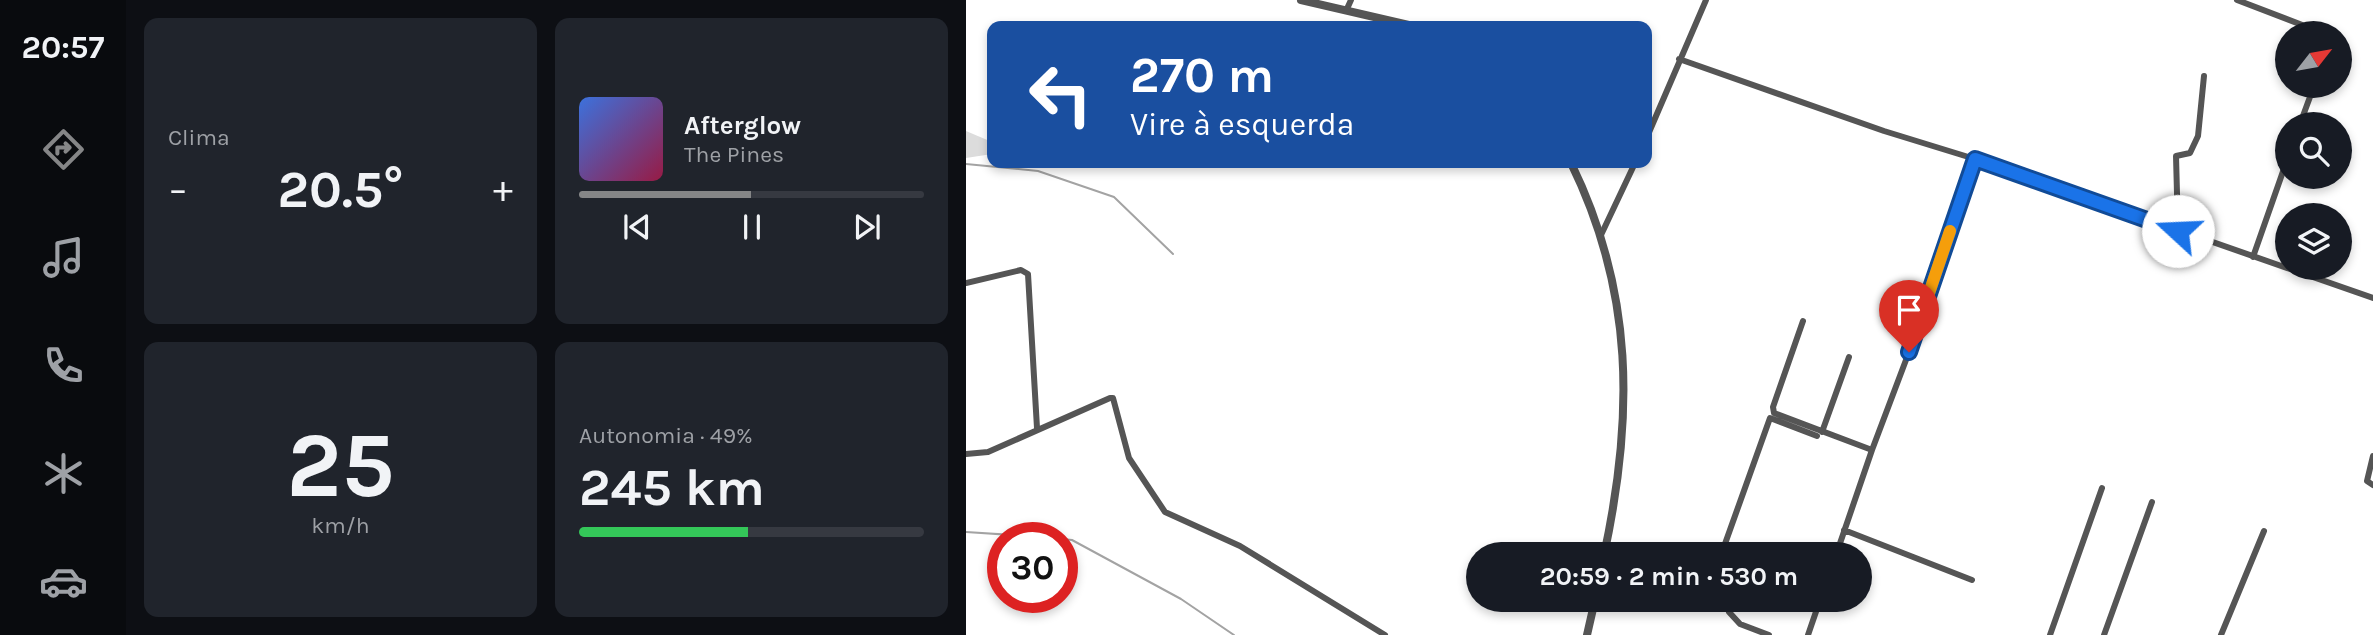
<!DOCTYPE html>
<html lang="pt">
<head>
<meta charset="utf-8">
<style>
	body { margin:0; font-family:Karla,sans-serif; background:#20242c; color:#f1f3f6; height:100vh; display:flex; flex-direction:column; font-size:26px; white-space:nowrap }
	* { box-sizing:border-box; margin:0 }
	p { font-size:23px; color:#9ea1a6 }
	.icon { flex:none; width:38px; height:38px; fill:none; stroke:currentColor; stroke-width:2; stroke-linecap:round; stroke-linejoin:round }
	.map { position:relative; flex:1; overflow:hidden }
	.sheet { display:flex; flex-direction:column; gap:18px; padding:18px; background:#0d0f14; width:840px }
	.sheet>* { flex:none }
	.banner { position:absolute; left:21px; top:21px; width:665px; height:147px; border-radius:14px; box-shadow:0 4px 10px #0003; background:#1a4fa0; color:#fff; overflow:hidden }
	.needle { width:46px; rotate:59deg }
	.tools { position:absolute; left:1309px; top:21px; display:grid; gap:14px }
	.tools a { display:grid; place-items:center; width:77px; height:77px; border-radius:50%; background:#171b24; box-shadow:0 4px 10px #0003; font-size:35px }
	.speed { position:absolute; left:21px; top:522px; display:flex; gap:14px; font-size:35px; font-weight:700; text-align:center }
	.speed>* { display:grid; place-content:center; width:91px; height:91px; border-radius:50%; background:#171b24; box-shadow:0 4px 10px #0003; line-height:1 }
	.speed .limit { border:10px solid #d22; background:#fff; color:#111 }
	.pin { position:absolute; display:grid; place-items:center; width:60px; height:60px; color:#fff; margin:-72px -30px; border-radius:50% 50% 50% 0; rotate:-45deg; box-shadow:0 0 7px #0007 }
	.pin .icon { rotate:45deg }
	.me { position:absolute; width:77px; margin:-38px; rotate:290deg; stroke-linejoin:round; filter:drop-shadow(0 0 5px #0008) }
	.turn { display:flex; align-items:center; gap:24px; height:147px; padding:0 28px; font-size:32px }
	.turn .icon { width:91px; height:91px; stroke-width:2.5 }
	.turn b { display:block; font-size:49px; line-height:60px }
	.big { font-size:52px; font-weight:700; line-height:1.1 }
	.sheet .widget { flex:1; display:flex; flex-direction:column; justify-content:center; gap:10px; min-width:0; padding:0 24px; border-radius:14px; background:#20242c }
	.sheet .dial { align-items:center; gap:0 }
	.dial b { font-size:91px; line-height:1 }
	.song { display:flex; align-items:center; gap:21px }
	.cover { width:84px; height:84px; border-radius:10px; background:linear-gradient(135deg,hsl(220 70% 55%),hsl(340 70% 35%)) }
	.played { height:7px; border-radius:4px; background:linear-gradient(90deg,#858687 50%,#363941 50%) }
	.keys { display:flex; justify-content:space-around; direction:ltr }
	.heat { display:flex; justify-content:space-between; align-items:center; font-size:38px; direction:ltr }
	.charge { height:10px; border-radius:5px; background:linear-gradient(90deg,#34c759 49%,#363941 0) }
	.sheet .tiles { flex:1; display:grid; gap:18px; grid-template-columns:repeat(2,1fr) }
	.trip { position:absolute; left:500px; top:542px; width:406px; height:70px; border-radius:35px; background:#171b24; box-shadow:0 4px 10px #0003; font-weight:700; line-height:70px; text-align:center }
	main { display:flex; flex:1; min-height:0 }
	.dock { display:flex; flex-direction:column; width:126px; justify-content:space-around; align-items:center; background:#090b0e; color:#9ea1a6 }
	.dock .icon { width:49px; height:49px }
	.dock .current { color:#858687 }
	.dock b { font-size:32px; color:#f1f3f6 }
	.map>svg:first-child { display:block }
	.green { fill:#dcdcdc }
	.lines { fill:none; stroke-linecap:round; stroke-linejoin:round }
	.stream { stroke:#a3a3a3; stroke-width:2 }
	.minor { stroke:#555; stroke-width:6 }
	.tertiary { stroke:#555; stroke-width:8 }
	.route-casing { stroke:#114b97; stroke-width:18 }
	.route { stroke:#1a73e8; stroke-width:12 }
	.slow { stroke:#f59e0b; stroke-width:12 }
</style>
</head>
<body>
<main>
<nav class="dock">
<b>20:57</b>
<svg class="icon current" aria-label="directions" viewBox="0 0 24 24"><path d="M12 3l9 9-9 9-9-9zM9 14v-3h6M13 9l2 2-2 2"/></svg>
<svg class="icon" aria-label="music" viewBox="0 0 24 24"><path d="M9 18V5l10-2v13"/><circle cx="6" cy="18" r="3"/><circle cx="16" cy="16" r="3"/></svg>
<svg class="icon" aria-label="phone" viewBox="0 0 24 24"><path d="M5 4h4l2 5-3 2q2 4 5 5l2-3 5 2v4C11 20 4 13 5 4z"/></svg>
<svg class="icon" aria-label="climate" viewBox="0 0 24 24"><path d="M12 3v18M4 7l16 10M4 17L20 7"/></svg>
<svg class="icon" aria-label="car" viewBox="0 0 24 24"><path d="M5 17H2v-5l4-1 3-4h7l3 4 3 1v5h-3M9 17h6M6 11h13"/><circle cx="7" cy="17" r="2"/><circle cx="17" cy="17" r="2"/></svg>
</nav>
<section class="sheet">
<div class="tiles">
<div class="widget"><p>Clima</p>
<div class="heat"><a>−</a><b class="big">20.5°</b><a>+</a></div>
</div>
<div class="widget">
<div class="song"><i class="cover"></i><div><b>Afterglow</b><p>The Pines</p></div></div>
<div class="played"></div>
<div class="keys"><svg class="icon" aria-label="previous" viewBox="0 0 24 24"><path d="M18 5L8 12l10 7zM5 5v14"/></svg><svg class="icon" aria-label="pause" viewBox="0 0 24 24"><path d="M8 5v14M16 5v14"/></svg><svg class="icon" aria-label="next" viewBox="0 0 24 24"><path d="M6 5l10 7-10 7zM19 5v14"/></svg></div>
</div>
<div class="widget dial"><b>25</b><p>km/h</p></div>
<div class="widget"><p>Autonomia · 49%</p><b class="big">245 km</b><div class="charge"></div></div>
</div>
</section>
<div class="map">
<svg width="1407" height="635" viewBox="0 0 1407 635">
	<rect width="100%" height="100%" fill="#fff"/>
	<!-- green -->
	<path class="green" d="M0 131 26 142V154L0 158Z"/>
	<g class="lines">
		<!-- stream -->
		<path class="stream" d="M0 164 72 171 148 197 207 254
			M0 532 77 537
			M96 539 106 540 215 599 268 635"/>
		<!-- minor -->
		<path class="minor" d="M1271 0 1357 33
			M380 11 385 0
			M713 59 918 131 1009 159 1407 298
			M1334 124 1348 86
			M681 137 740 0
			M1212 231 1210 156 1224 153 1232 136 1238 76
			M635 235 669 163
			M1287 257 1321 160
			M0 283 55 270 62 274 71 428
			M837 321 807 407 808 413 906 450
			M856 432 883 357
			M0 454 22 452 144 398H147L163 458 199 512 274 546 419 635
			M1407 456 1401 481 1407 485
			M878 530 1006 580
			M755 555 804 418 851 436
			M870 555 906 450 943 352 1009 159
			M763 612 774 624 803 635
			M842 635 854 600
			M1084 635 1136 488
			M1138 635 1186 502
			M1255 635 1298 531"/>
		<!-- tertiary -->
		<path class="tertiary" d="M335 0 447 26
			M605 163C668 292 668 416 638 555
			M621 635 629 600"/>
	</g>
	<g class="lines">
		<defs>
			<path id="route" d="M943 352 1009 159 1212 231"/>
		</defs>
		<!-- route casing -->
		<use href="#route" class="route-casing"/>
		<!-- route -->
		<use href="#route" class="route"/>
		<!-- slow -->
		<path class="slow" d="M957 311 984 231"/>
	</g>
</svg>
<div class="tools">
<a><svg class="needle" viewBox="-14 -14 28 28"><path d="M0-13l5 13h-10z" fill="#e53935"/><path d="M0 13l5-13h-10z" fill="#9ea1a6"/></svg></a>
<a><svg class="icon" aria-label="search" viewBox="0 0 24 24"><circle cx="10" cy="10" r="6"/><path d="M15 15l6 6"/></svg></a>
<a><svg class="icon" aria-label="layers" viewBox="0 0 24 24"><path d="M12 4l9 5-9 5-9-5zM3 14l9 5 9-5"/></svg></a>
</div>
<div class="speed"><div class="limit">30</div></div>
<div class="pin" style="left:943px;top:352px;background:#d93025"><svg class="icon" aria-label="arrive" viewBox="0 0 24 24"><path d="M6 21V4h12l-3 4 3 4H6"/></svg></div>
<svg class="me" style="left:1212px;top:231px" viewBox="-20 -20 40 40"><circle r="19" fill="#fff"/><path d="M0-13L10 11 0 6-10 11z" fill="#1a73e8"/></svg>
<div class="trip">20:59 · 2 min · 530 m</div>
<div class="banner">
<div class="turn"><svg class="icon" aria-label="left" viewBox="0 0 24 24"><path d="M17 20v-9H6M10 6l-5 5 5 5"/></svg><div><b>270 m</b>Vire à esquerda</div></div>
</div>
</div>
</main>
</body>
</html>
